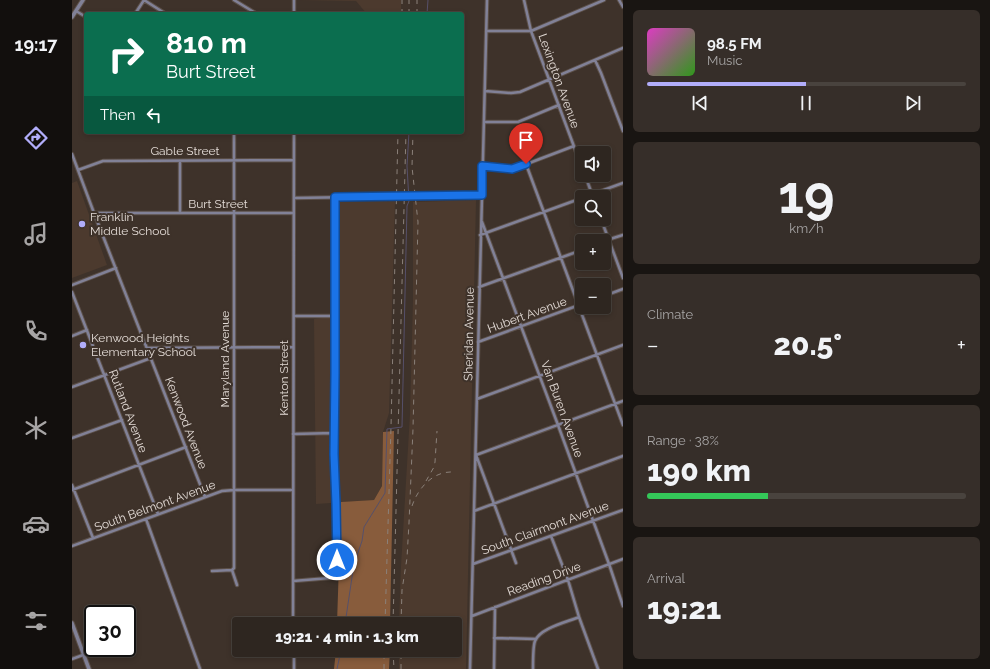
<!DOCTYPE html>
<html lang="en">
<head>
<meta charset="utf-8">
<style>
	body { margin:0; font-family:Raleway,sans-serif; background:#362e29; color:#f1f3f6; height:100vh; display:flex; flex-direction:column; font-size:15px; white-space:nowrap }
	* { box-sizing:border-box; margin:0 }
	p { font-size:13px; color:#a7a5a5 }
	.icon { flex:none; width:22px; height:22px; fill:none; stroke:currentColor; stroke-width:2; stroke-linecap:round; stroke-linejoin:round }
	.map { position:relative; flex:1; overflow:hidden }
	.drawer { display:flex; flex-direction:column; gap:10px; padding:10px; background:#191512; width:367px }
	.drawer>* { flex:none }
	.banner { position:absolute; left:12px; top:12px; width:380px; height:122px; border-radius:4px; box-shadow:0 2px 6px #0003,0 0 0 1px #49433e; background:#0b6e4f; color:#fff; overflow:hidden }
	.buttons { position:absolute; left:503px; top:146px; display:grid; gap:8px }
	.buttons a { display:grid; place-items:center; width:36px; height:36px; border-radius:4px; background:#2e2620; box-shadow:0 2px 6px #0003,0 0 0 1px #49433e; font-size:20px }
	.speed { position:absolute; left:12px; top:605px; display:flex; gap:8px; font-size:20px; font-weight:700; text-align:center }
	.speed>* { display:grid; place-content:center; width:52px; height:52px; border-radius:50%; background:#2e2620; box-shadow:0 2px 6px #0003,0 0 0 1px #49433e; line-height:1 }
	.speed .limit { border:2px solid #111; border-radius:6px; background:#fff; color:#111 }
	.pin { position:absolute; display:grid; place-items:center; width:34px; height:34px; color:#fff; margin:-41px -17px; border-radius:50% 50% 50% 0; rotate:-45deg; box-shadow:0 0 4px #0007 }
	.pin .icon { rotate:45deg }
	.me { position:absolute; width:44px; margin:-22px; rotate:0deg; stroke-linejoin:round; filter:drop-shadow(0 0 3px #0008) }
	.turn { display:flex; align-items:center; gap:14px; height:84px; padding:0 16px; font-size:18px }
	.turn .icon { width:52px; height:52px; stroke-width:2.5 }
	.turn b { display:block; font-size:28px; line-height:34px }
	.then { display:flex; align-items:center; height:38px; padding:0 16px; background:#0003; gap:8px; font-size:15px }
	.big { font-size:30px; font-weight:800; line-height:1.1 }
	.drawer .tile { flex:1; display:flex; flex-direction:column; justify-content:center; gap:6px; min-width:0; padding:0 14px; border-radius:6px; background:#362e29 }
	.drawer .dial { align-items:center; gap:0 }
	.dial b { font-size:52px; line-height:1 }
	.song { display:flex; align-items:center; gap:12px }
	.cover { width:48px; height:48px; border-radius:6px; background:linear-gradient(135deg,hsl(310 70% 55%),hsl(110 70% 35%)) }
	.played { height:4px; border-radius:2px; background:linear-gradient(90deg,#b1adfa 50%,#49433e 50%) }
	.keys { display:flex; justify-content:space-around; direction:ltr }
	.heat { display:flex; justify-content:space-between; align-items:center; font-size:22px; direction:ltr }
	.charge { height:6px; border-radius:3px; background:linear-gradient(90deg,#34c759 38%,#49433e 0) }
	.trip { position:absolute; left:160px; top:617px; width:230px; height:40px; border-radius:4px; background:#2e2620; box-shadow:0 2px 6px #0003,0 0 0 1px #49433e; font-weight:800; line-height:40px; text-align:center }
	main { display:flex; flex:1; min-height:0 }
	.menu { display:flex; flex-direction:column; width:72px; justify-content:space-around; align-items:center; background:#120f0d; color:#a7a5a5 }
	.menu .icon { width:28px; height:28px }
	.menu .on { color:#b1adfa }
	.menu b { font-size:18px; color:#f1f3f6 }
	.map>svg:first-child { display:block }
	.built { fill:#4c3a2e }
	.forest { fill:#885c3c }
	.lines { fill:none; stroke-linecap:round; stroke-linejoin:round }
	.stream { stroke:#56506a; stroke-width:1 }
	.minor-casing { stroke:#5c5049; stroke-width:4.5 }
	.tertiary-casing { stroke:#5c5049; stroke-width:5.5 }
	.minor { stroke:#818197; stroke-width:2.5 }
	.tertiary { stroke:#818197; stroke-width:3.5 }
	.rail { stroke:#8b817a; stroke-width:1; stroke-dasharray:5 5; stroke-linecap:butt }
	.route-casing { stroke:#114b97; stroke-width:10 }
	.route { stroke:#1a73e8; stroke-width:7 }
	.poi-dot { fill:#b1adfa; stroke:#3e322a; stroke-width:1.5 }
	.labels { text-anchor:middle; stroke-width:4; stroke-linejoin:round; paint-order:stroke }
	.street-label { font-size:12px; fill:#e3dbd6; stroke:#3e322a }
	.poi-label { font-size:12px; fill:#e3dbd6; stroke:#3e322a; text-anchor:start }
</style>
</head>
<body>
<main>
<nav class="menu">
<b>19:17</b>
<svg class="icon on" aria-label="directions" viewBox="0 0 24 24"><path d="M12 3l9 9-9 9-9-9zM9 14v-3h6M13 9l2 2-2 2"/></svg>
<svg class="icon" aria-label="music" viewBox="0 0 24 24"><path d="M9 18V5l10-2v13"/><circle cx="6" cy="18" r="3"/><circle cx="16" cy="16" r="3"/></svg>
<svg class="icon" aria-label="phone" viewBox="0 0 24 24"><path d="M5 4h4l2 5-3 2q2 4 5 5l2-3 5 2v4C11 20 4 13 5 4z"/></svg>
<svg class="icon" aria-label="climate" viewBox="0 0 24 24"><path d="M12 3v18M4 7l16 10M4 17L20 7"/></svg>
<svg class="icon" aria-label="car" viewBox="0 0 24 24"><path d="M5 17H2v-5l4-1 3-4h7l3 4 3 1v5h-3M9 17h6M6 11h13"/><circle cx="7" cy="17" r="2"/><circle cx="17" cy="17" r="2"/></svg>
<svg class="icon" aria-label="filters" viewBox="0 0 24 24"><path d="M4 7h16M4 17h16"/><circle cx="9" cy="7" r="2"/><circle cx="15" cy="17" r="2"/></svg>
</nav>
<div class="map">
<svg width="551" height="669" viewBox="0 0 551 669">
	<rect width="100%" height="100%" fill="#3e322a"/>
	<!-- built -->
	<path class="built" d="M227 0H329V14H295L284 1Z
		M5 181 35 265 0 278V183Z
		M404 200 394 669H327V650H383V624H327L329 566 338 414 341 300V202Z
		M323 201 317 413 311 432 310 486 302 500 244 504 242 319 266 316 267 202Z"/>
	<!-- forest -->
	<path class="forest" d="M322 431 318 624H265L269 502 302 500 310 486 311 432Z
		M264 650H318L317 669H262Z"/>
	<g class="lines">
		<!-- stream -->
		<path class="stream" d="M355 14 356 0
			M273 624 282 564 290 541 292 527 313 493 315 429 330 427 335 206 337 201 335 166 337 132
			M265 669 269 650"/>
		<defs>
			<path id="minor" d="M72 0 94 14
				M162 0 185 14
				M452 0 459 31 510 168
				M547 0 551 7
				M4 11 14 17
				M63 14 72 0
				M222 14V0
				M414 31H459L532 0
				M523 60 529 73 551 131
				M413 91 439 93 448 92 551 48
				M412 122H446L487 105
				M162 132V568L160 570 165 585
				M0 154 22 213 133 497
				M454 164 551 425
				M411 166 444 168 502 146
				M6 170 31 161 222 160
				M513 175 521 197
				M512 197 551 183
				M222 198 410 195
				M22 213H222
				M108 213V161
				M529 219 551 278
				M410 222 486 425 537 564 551 606
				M408 235 510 198
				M532 241 551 235
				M0 285 44 268
				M407 287 510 250
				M0 292 86 514
				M532 296 551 289
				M222 316H263
				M0 336 15 330
				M406 342 510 304
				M75 348 221 347
				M0 387 79 358
				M405 399 551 345
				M221 434 262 433
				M0 438 50 420
				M0 485 21 538
				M0 490 114 447
				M402 511 551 456
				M74 519 128 669
				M479 536 496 580 507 617 526 669
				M0 546 150 491 162 490H221
				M444 563 404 455 551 401
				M401 564 551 510
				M140 571 160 570
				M221 581 258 578 262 575 263 573 265 560 264 504 262 454 263 374V197
				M400 616 551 559
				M221 624 222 132
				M422 638 464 639
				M222 650V669
				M0 659 11 655
				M398 669 415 0
				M422 669 423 607
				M461 669C461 662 461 646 463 641 468 628 495 622 507 617"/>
			<path id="tertiary" d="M0 17 11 0
				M0 623 17 669"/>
		</defs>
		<!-- minor casing -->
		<use href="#minor" class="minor-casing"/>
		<!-- tertiary casing -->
		<use href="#tertiary" class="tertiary-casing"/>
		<!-- minor -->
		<use href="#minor" class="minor"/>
		<!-- tertiary -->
		<use href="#tertiary" class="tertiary"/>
		<!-- rail -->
		<path class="rail" d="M330 14V0
			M337 14V0
			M345 14V0
			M354 481 362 467 363 462 365 431
			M340 506C346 488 361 471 381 472
			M313 624 319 427 326 132
			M321 624 334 132
			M329 624 330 590 335 558 337 523 341 429 346 222 340 167 341 132
			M321 650 322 669
			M312 669V650
			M329 669V650"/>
	</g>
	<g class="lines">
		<defs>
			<path id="route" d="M265 560 264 504 262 454 263 374V197L410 195V166L440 169 454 164"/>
		</defs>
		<!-- route casing -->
		<use href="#route" class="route-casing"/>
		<!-- route -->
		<use href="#route" class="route"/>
	</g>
	<!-- markers -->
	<g class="poi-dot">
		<circle cx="10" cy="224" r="4"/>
		<circle cx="11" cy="345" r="4"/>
	</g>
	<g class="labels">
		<!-- street labels -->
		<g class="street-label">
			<text transform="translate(487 81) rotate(70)" y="4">Lexington Avenue</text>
			<text x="113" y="155">Gable Street</text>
			<text x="146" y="208">Burt Street</text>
			<text transform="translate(455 315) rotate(-20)" y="4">Hubert Avenue</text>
			<text transform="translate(397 334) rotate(-89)" y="4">Sheridan Avenue</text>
			<text transform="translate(153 359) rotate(-90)" y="4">Maryland Avenue</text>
			<text transform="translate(212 378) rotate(-90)" y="4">Kenton Street</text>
			<text transform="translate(490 409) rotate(70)" y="4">Van Buren Avenue</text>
			<text transform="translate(56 411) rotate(69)" y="4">Rutland Avenue</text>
			<text transform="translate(114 423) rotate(69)" y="4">Kenwood Avenue</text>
			<text transform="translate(83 506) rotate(-20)" y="4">South Belmont Avenue</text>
			<text transform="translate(473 528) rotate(-20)" y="4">South Clairmont Avenue</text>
			<text transform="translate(472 579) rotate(-20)" y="4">Reading Drive</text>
		</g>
		<!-- poi labels -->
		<g class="poi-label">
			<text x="18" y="221">Franklin<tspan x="18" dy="14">Middle School</tspan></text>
			<text x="19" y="342">Kenwood Heights<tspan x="19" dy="14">Elementary School</tspan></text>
		</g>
	</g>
</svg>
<div class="buttons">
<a><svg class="icon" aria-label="sound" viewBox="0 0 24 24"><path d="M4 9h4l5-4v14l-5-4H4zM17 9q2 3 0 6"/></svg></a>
<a><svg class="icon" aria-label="search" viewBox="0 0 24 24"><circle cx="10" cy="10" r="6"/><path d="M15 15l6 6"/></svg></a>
<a>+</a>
<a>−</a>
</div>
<div class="speed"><div class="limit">30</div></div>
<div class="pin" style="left:454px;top:164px;background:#d93025"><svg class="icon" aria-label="arrive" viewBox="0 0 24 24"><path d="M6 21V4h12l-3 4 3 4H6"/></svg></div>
<svg class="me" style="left:265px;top:560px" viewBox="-20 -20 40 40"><circle r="17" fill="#1a73e8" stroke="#fff" stroke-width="3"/><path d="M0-11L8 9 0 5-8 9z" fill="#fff"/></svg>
<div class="trip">19:21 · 4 min · 1.3 km</div>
<div class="banner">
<div class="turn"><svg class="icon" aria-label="right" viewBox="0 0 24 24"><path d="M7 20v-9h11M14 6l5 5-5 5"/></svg><div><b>810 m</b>Burt Street</div></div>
<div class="then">Then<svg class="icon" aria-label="left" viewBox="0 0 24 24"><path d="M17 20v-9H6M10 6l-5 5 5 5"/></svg></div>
</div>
</div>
<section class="drawer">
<div class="tile">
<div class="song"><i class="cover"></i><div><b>98.5 FM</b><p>Music</p></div></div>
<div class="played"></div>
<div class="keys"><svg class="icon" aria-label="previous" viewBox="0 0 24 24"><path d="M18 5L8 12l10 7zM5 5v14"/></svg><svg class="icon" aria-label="pause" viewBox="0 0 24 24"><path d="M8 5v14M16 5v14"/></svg><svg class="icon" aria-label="next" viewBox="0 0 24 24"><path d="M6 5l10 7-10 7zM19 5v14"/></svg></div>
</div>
<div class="tile dial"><b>19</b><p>km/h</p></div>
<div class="tile"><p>Climate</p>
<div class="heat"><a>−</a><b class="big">20.5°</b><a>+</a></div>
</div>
<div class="tile"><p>Range · 38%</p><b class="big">190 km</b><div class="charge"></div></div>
<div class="tile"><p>Arrival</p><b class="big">19:21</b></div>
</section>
</main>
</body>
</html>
